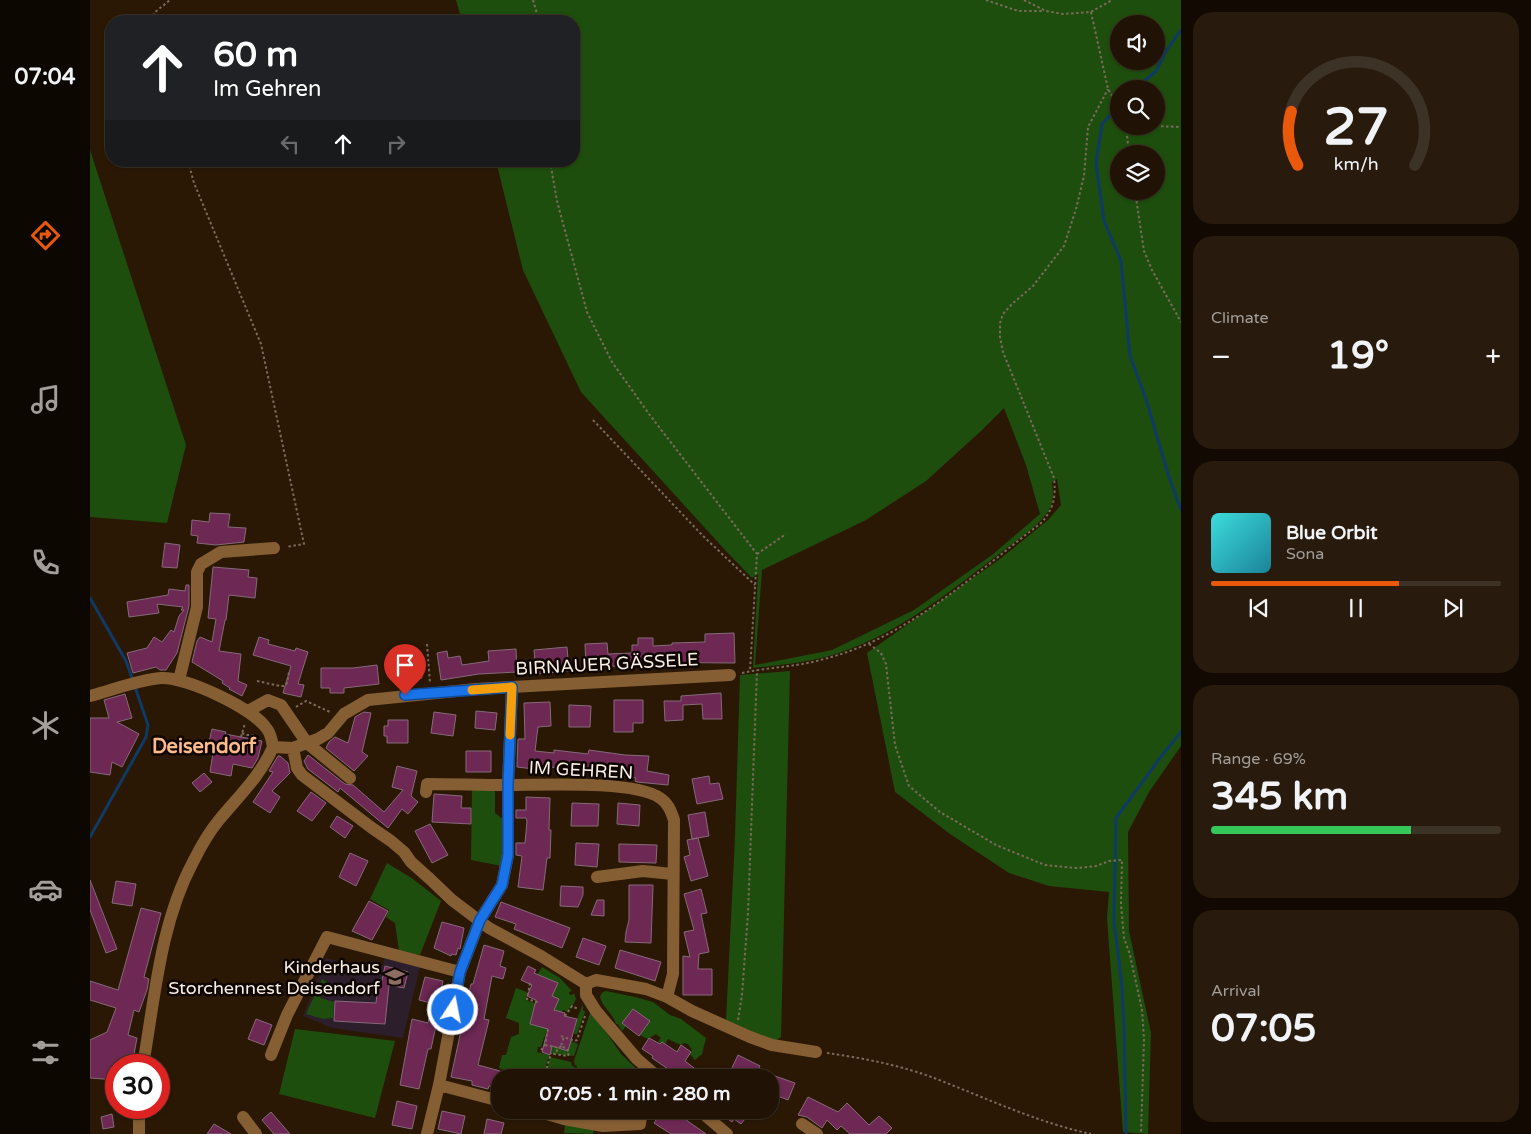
<!DOCTYPE html>
<html lang="en">
<head>
<meta charset="utf-8">
<style>
	body { margin:0; font-family:"Varela Round",sans-serif; background:#281b0e; color:#f1f3f6; height:100vh; display:flex; flex-direction:column; font-size:19px; white-space:nowrap }
	* { box-sizing:border-box; margin:0 }
	p { font-size:16px; color:#a29e9a }
	.icon { flex:none; width:28px; height:28px; fill:none; stroke:currentColor; stroke-width:2; stroke-linecap:round; stroke-linejoin:round }
	.map { position:relative; flex:1; overflow:hidden }
	.side { display:flex; flex-direction:column; gap:12px; padding:12px; background:#120a02; width:350px }
	.side>* { flex:none }
	.guide { position:absolute; left:15px; top:15px; width:475px; height:152px; border-radius:20px; box-shadow:0 1px 4px #0004,0 0 0 1px #3d3226; background:#202124; color:#fff; overflow:hidden }
	.fabs { position:absolute; left:1020px; top:15px; display:grid; gap:10px }
	.fabs a { display:grid; place-items:center; width:55px; height:55px; border-radius:50%; background:#201204; box-shadow:0 1px 4px #0004,0 0 0 1px #3d3226; font-size:25px }
	.speed { position:absolute; left:15px; top:1054px; display:flex; gap:10px; font-size:25px; font-weight:700; text-align:center }
	.speed>* { display:grid; place-content:center; width:65px; height:65px; border-radius:50%; background:#201204; box-shadow:0 1px 4px #0004,0 0 0 1px #3d3226; line-height:1 }
	.speed .limit { border:8px solid #d22; background:#fff; color:#111 }
	.pin { position:absolute; display:grid; place-items:center; width:42px; height:42px; color:#fff; margin:-51px -21px; border-radius:50% 50% 50% 0; rotate:-45deg; box-shadow:0 0 5px #0007 }
	.pin .icon { rotate:45deg }
	.me { position:absolute; width:55px; margin:-28px; rotate:11deg; stroke-linejoin:round; filter:drop-shadow(0 0 4px #0008) }
	.turn { display:flex; align-items:center; gap:18px; height:105px; padding:0 25px; font-size:22px }
	.turn .icon { width:65px; height:65px; stroke-width:2.5 }
	.turn b { display:block; font-size:35px; line-height:42px }
	.lanes { display:flex; align-items:center; height:48px; padding:0 25px; background:#0003; justify-content:center; gap:25px; direction:ltr }
	.lanes .off { opacity:.35 }
	.big { font-size:38px; font-weight:800; line-height:1.1 }
	.side .widget { flex:1; display:flex; flex-direction:column; justify-content:center; gap:8px; min-width:0; padding:0 18px; border-radius:20px; background:#281b0e }
	.side .dial { align-items:center; gap:0 }
	.dial svg { height:130px; overflow:visible; fill:none; stroke:#3d3226; stroke-width:7; stroke-linecap:round; text-anchor:middle }
	.dial text { fill:#f1f3f6; stroke:none }
	.song { display:flex; align-items:center; gap:15px }
	.cover { width:60px; height:60px; border-radius:8px; background:linear-gradient(135deg,hsl(180 70% 55%),hsl(190 70% 35%)) }
	.played { height:5px; border-radius:2px; background:linear-gradient(90deg,#ea580c 65%,#3d3226 65%) }
	.keys { display:flex; justify-content:space-around; direction:ltr }
	.heat { display:flex; justify-content:space-between; align-items:center; font-size:28px; direction:ltr }
	.charge { height:8px; border-radius:4px; background:linear-gradient(90deg,#34c759 69%,#3d3226 0) }
	.trip { position:absolute; left:401px; top:1069px; width:288px; height:50px; border-radius:20px; background:#201204; box-shadow:0 1px 4px #0004,0 0 0 1px #3d3226; font-weight:800; line-height:50px; text-align:center }
	main { display:flex; flex:1; min-height:0 }
	.tab-bar { display:flex; flex-direction:column; width:90px; justify-content:space-around; align-items:center; background:#0d0702; color:#a29e9a }
	.tab-bar .icon { width:35px; height:35px }
	.tab-bar .active { color:#ea580c }
	.tab-bar b { font-size:22px; color:#f1f3f6 }
	.map>svg:first-child { display:block }
	.education { fill:#2c1e2a }
	.green { fill:#1e4e0d; fill-rule:evenodd }
	.lines { fill:none; stroke-linecap:round; stroke-linejoin:round }
	.stream { stroke:#0f3a66; stroke-width:3 }
	.building { fill:#6d2854; stroke:#866a7a }
	.path { stroke:#7b6b5b; stroke-width:2; stroke-dasharray:2.5 2.5; stroke-linecap:butt }
	.minor { stroke:#855e34; stroke-width:12 }
	.route-casing { stroke:#114b97; stroke-width:12 }
	.route { stroke:#1a73e8; stroke-width:9 }
	.slow { stroke:#f59e0b; stroke-width:9 }
	.labels { text-anchor:middle; stroke-width:5; stroke-linejoin:round; paint-order:stroke }
	.street-label { font-size:18px; fill:#fbeee2; stroke:#0d0501 }
	.poi-label { font-size:18px; fill:#fbeee2; stroke:#0d0501; text-anchor:end }
	.quarter-label { font-size:20px; font-weight:bold; fill:#feba8b; stroke:#0d0501 }
</style>
</head>
<body>
<main>
<nav class="tab-bar">
<b>07:04</b>
<svg class="icon active" aria-label="directions" viewBox="0 0 24 24"><path d="M12 3l9 9-9 9-9-9zM9 14v-3h6M13 9l2 2-2 2"/></svg>
<svg class="icon" aria-label="music" viewBox="0 0 24 24"><path d="M9 18V5l10-2v13"/><circle cx="6" cy="18" r="3"/><circle cx="16" cy="16" r="3"/></svg>
<svg class="icon" aria-label="phone" viewBox="0 0 24 24"><path d="M5 4h4l2 5-3 2q2 4 5 5l2-3 5 2v4C11 20 4 13 5 4z"/></svg>
<svg class="icon" aria-label="climate" viewBox="0 0 24 24"><path d="M12 3v18M4 7l16 10M4 17L20 7"/></svg>
<svg class="icon" aria-label="car" viewBox="0 0 24 24"><path d="M5 17H2v-5l4-1 3-4h7l3 4 3 1v5h-3M9 17h6M6 11h13"/><circle cx="7" cy="17" r="2"/><circle cx="17" cy="17" r="2"/></svg>
<svg class="icon" aria-label="filters" viewBox="0 0 24 24"><path d="M4 7h16M4 17h16"/><circle cx="9" cy="7" r="2"/><circle cx="15" cy="17" r="2"/></svg>
</nav>
<div class="map">
<svg width="1091" height="1134" viewBox="0 0 1091 1134">
	<rect width="100%" height="100%" fill="#2a1805"/>
	<!-- education -->
	<path class="education" d="M295 957 330 967 313 1038 242 1028 213 1016 236 958 290 972Z"/>
	<!-- green -->
	<path class="green" d="M366 0H1091V746L1059 792 1038 832 1039 931 1061 1033 1058 1134 1033 1132 1017 918 1019 892 959 886 919 873 860 834 805 792 777 653 910 559 958 520 971 505 967 479 962 482C963 491 964 499 960 508 952 524 927 540 913 551 862 590 811 632 749 653 722 662 692 665 663 668L668 574 662 578 636 551 491 392 433 270 406 161H484V21H372ZM1029 24H1066V61H1029ZM1029 89H1066V126H1029ZM1029 154H1066V191H1029ZM914 408 936 465 950 514 902 555 824 610 742 650 665 665 672 570 776 520 836 481 891 431Z
		M0 150 96 445 77 523 0 517Z
		M700 671 691 1037 685 1041 636 1021 645 837 650 675Z
		M382 789 405 790V813L414 820 412 866 381 860Z
		M297 863 323 879 351 901 330 955 309 951 305 923 296 917 299 910 280 899Z
		M452 967 470 978 482 991 479 992 480 995H482L484 993 486 999 481 1009 479 1008 478 1012 473 1010 472 1012 466 1011 461 1027 457 1029 451 1047H448L443 1073 447 1052 459 1055 453 1077H438L431 1073 425 1074 409 1068 412 1055H416L421 1037 429 1034V1023L416 1018 426 988 437 992 436 1000 449 1005 464 991 467 983 459 979 444 980ZM443 1012 456 1015 452 1027 440 1024Z
		M232 979 237 982 230 998 244 1002 243 1018 233 1019 216 1014Z
		M516 991 545 997 563 1002 580 1015 591 1019 616 1038 612 1054 605 1060 600 1054 602 1050 598 1044 594 1043 591 1045 578 1039 575 1044H571L568 1041 571 1038 566 1034 558 1039 550 1035 560 1021 543 1009 533 1023 536 1026 532 1031 528 1024H526C523 1013 512 1008 510 996L513 992Z
		M493 1004V1010L495 1012 487 1034H484L487 1019Z
		M501 1010 531 1054 553 1075 552 1077H518L513 1074 496 1069 516 1077 483 1078 487 1066 485 1065 484 1061Z
		M205 1029 305 1041 285 1118 189 1094Z
		M474 1038 488 1044 484 1056 464 1054 452 1049 455 1045 469 1048Z
		M460 1057 481 1062 482 1066 485 1067 482 1077H455Z
		M475 1125 504 1129 503 1134 474 1133Z"/>
	<g class="lines">
		<!-- stream -->
		<path class="stream" d="M1045 89 1066 71 1076 51 1091 30
			M1029 106 1012 124 1006 163 1014 221 1031 261 1040 356 1056 399 1078 474 1091 510
			M0 598 36 661 43 681
			M0 837 56 737 58 725 45 687
			M1036 1134 1034 1028 1032 987 1024 921 1026 818 1073 754 1091 732"/>
	</g>
	<!-- building -->
	<path class="building" d="M120 513 140 514 138 527 156 528 154 542 126 545 107 543 108 536 101 535 102 520 119 522Z
		M75 543 90 545 87 568 72 567Z
		M123 567 159 570 158 577 167 578 165 598 139 595 136 620H135L129 651 151 654 148 681 157 685 152 696 139 689 140 688 132 683 133 681 102 662 107 641 110 637 122 642 126 619 118 618Z
		M96 585H99V606L87 653 76 670H70L66 667 43 673 37 653 57 648 64 637 72 642 81 630 84 632 89 616 94 610H91L93 607 67 604 69 613 39 617 37 602 78 595 79 589 95 591Z
		M644 633 645 663 530 662V666L496 667 495 644 517 643 518 654 542 653V645H548V638H563V646L582 645V643L615 642V634Z
		M169 637 179 640 178 644 205 651 206 648 218 652 208 684 214 685 211 697 193 693 201 666 163 655Z
		M477 647 479 671 446 674 444 650Z
		M426 649 427 672 389 674 351 680 347 653 357 651 358 658 370 656 372 665 399 661 398 651Z
		M328 659 332 678 308 682 305 663Z
		M287 665 289 684 254 688V693H240V688H231V668H263Z
		M631 693 632 719H613L612 704 593 705V720L575 721 574 701H591V696Z
		M35 694 42 718 27 722 49 734 32 767 22 762 20 775 0 772V718H19L14 700Z
		M524 700H553V723H543V732H524Z
		M460 702 461 726 448 727 445 751 464 753V750L498 754 499 750 535 755 559 756 557 771 579 775 578 785 547 782 545 781 546 778 532 776 533 775 486 767V770L452 766V770L427 767 428 739H435L434 703Z
		M479 705 501 706 500 727H479Z
		M386 711 407 713 405 730 385 728Z
		M274 712 281 713 272 752 278 756 264 771 236 748 239 742 245 737 258 743 265 717Z
		M344 712 366 715 363 736 341 733Z
		M298 720H318V743H297V736H294V726H298Z
		M122 729 136 732 135 734 172 741 168 758 162 768 143 764 141 776 120 772 123 753 117 751Z
		M376 751H401V772H376Z
		M218 755 255 784 263 785 294 812 313 790 302 787 307 766 327 771 321 796 328 802 318 814 312 809 298 828 250 788 248 792 218 769 214 761Z
		M188 756H190L198 763 200 773 182 791 190 797 180 813 163 802 183 772 179 771Z
		M114 773 122 782 110 792 102 783Z
		M619 776 620 784 629 783 633 799 607 804 602 779Z
		M221 792 236 803 222 821 207 811Z
		M344 794 372 796 371 808H381V824L342 822Z
		M436 797 460 798 459 830H461L460 858H457L453 890 428 887 432 856 426 855V843H435L437 821 436 818H426V810H436Z
		M482 803 509 804 508 826H481Z
		M528 803 550 805 549 826 527 824Z
		M615 812 619 836 602 839 598 815Z
		M247 816 263 826 255 838 240 827Z
		M340 824 358 855 342 863 325 831Z
		M608 838 618 876 601 881 594 857 600 855 597 840Z
		M486 843 509 844 507 867 485 865Z
		M529 844 567 845 566 863 529 862Z
		M260 853 278 861 266 886 249 877Z
		M0 880 27 949 16 953 0 910Z
		M26 881 46 884 42 906 22 903Z
		M539 885H563L561 943 535 942 536 932 539 920Z
		M471 886 493 887V895L488 907 470 906Z
		M611 889 617 913 611 914 619 952 609 954 608 969H622V995H593V956L600 957 594 932 604 930 594 894Z
		M507 900H514V916L501 915Z
		M279 901 298 911 282 940 262 931Z
		M411 902 480 928 472 948 424 929 426 924 405 917Z
		M51 908 71 913 54 977 59 979 57 990 49 1012 44 1010 38 1035 47 1038 42 1065H26V1080L0 1078V1040L17 1032 26 1008 0 1000V981L28 990Z
		M352 922 374 928 370 949 368 948 366 955 362 954 361 956 344 948Z
		M493 938 516 946 509 965 486 957Z
		M394 945 414 951 410 966 416 968 413 979 402 976 394 1019 399 1020 388 1065 410 1071V1088L399 1086 398 1089 382 1085V1081L361 1077 381 984H383Z
		M530 950 571 962 565 981 525 968Z
		M295 966 318 972 314 988 299 985 295 1024 244 1021 245 1001 286 1003 288 985H291Z
		M438 966 446 970 444 973 468 983 462 996 469 999 464 1010 475 1013 474 1016 487 1019 478 1051 462 1046 460 1055 452 1052 458 1029 440 1024 446 1000 437 996 442 985 431 980Z
		M335 977 353 981 348 1005 329 1000Z
		M543 1009 560 1021 549 1036 532 1023Z
		M340 1014 348 1016 341 1049H338L329 1089 310 1085 322 1019 338 1023Z
		M166 1019 182 1025 174 1045 158 1039Z
		M559 1038 570 1044 572 1042 587 1052 591 1045 601 1052 595 1061 617 1078H591L562 1058 563 1056 552 1049Z
		M648 1055 670 1066 664 1078H651L640 1072Z
		M685 1076 705 1083 698 1100 680 1093Z
		M718 1097 748 1112 757 1103 779 1125 789 1116 802 1128 796 1134H760L751 1126 747 1130 737 1120 732 1128 717 1117 708 1115Z
		M307 1101 327 1106 322 1129 302 1125Z
		M573 1110H582L616 1134H581L564 1123Z
		M626 1110H662L651 1124 644 1119 642 1122Z
		M352 1111 375 1116 371 1134 348 1129Z
		M181 1112 200 1134H184L172 1120Z
		M22 1114 24 1127 13 1129 11 1117Z
		M397 1119 414 1123 411 1134H394Z
		M124 1124 141 1134H117Z"/>
	<g class="lines">
		<!-- path -->
		<path class="path" d="M443 0 449 21
			M896 0 928 11H953
			M934 0 956 11 973 14 1001 12 1022 0
			M1001 12 1018 89 1029 108
			M64 21V13L80 0
			M1036 126 1039 154
			M1066 126 1091 127
			M98 161 104 183 171 344 214 544 196 547
			M460 161 467 201 497 312 522 362 559 414 667 554 660 671
			M1045 191 1054 251 1062 270 1091 322
			M503 420 613 536 665 585
			M667 554 696 534
			M337 644 340 683
			M779 644 791 653 796 664 805 745 819 786 850 812 906 845 955 865 986 868 1006 866 1019 861 1032 860 1031 904 1034 938 1040 955 1052 1010 1054 1039 1051 1134
			M652 673C679 667 707 667 734 659 818 638 884 574 951 523 964 509 966 496 964 478L913 352 910 337V323L913 314 922 304 943 286 974 246 986 209 994 176 998 127 1018 89
			M167 681 190 686H194L197 683 199 672
			M206 707 216 701 240 712
			M152 733 156 735H166
			M151 737 155 723
			M440 983 437 999 447 1002 448 1001
			M475 1016 482 1006 488 1009
			M648 1020 652 995 658 913 667 670
			M471 1036 485 1041 487 1040 495 1016
			M455 1045 469 1048
			M471 1046 464 1054 478 1056 479 1052 477 1049 471 1046 474 1037
			M451 1050 455 1045 458 1029 460 1030
			M737 1053C772 1058 810 1065 844 1078 896 1098 946 1122 1001 1134
			M454 1078 461 1053"/>
		<!-- minor -->
		<path class="minor" d="M89 680 107 607V572L111 564 131 552 184 548
			M0 696C23 690 47 680 71 678 96 677 163 708 177 729 181 734 182 741 183 747 171 775 149 796 129 820 119 832 110 848 103 862 70 924 65 997 53 1065
			M158 711 178 700 191 705 217 743 260 778
			M183 747 203 748 228 739 238 733 254 714 278 700 386 689 640 675
			M203 748 207 768 212 775 282 828 301 841 314 852 321 862 340 879 362 900 399 928 451 956 496 984
			M336 792 337 784C364 784 391 785 418 785 451 785 545 780 570 798 578 803 581 811 584 820L583 974 577 997
			M507 877 553 871 582 874
			M496 984 506 980 556 989 577 997 602 1011 660 1037 682 1045 726 1052
			M496 984V995L506 1011 547 1059 569 1078
			M181 1055 197 1015 237 937 370 972
			M349 1085 410 1101
			M49 1108V1134
			M443 1110 474 1119 513 1126 550 1124 552 1110
			M609 1110 637 1134
			M153 1117 166 1134
			M712 1124 727 1134
			M337 1134 349 1085 370 972 390 920 412 885 418 855V785L422 687"/>
	</g>
	<g class="lines">
		<defs>
			<path id="route" d="M315 695 422 687 418 785V855L412 885 390 920 370 972 363 1010"/>
		</defs>
		<!-- route casing -->
		<use href="#route" class="route-casing"/>
		<!-- route -->
		<use href="#route" class="route"/>
		<!-- slow -->
		<path class="slow" d="M382 690 422 687 420 735"/>
	</g>
	<!-- icons -->
	<defs>
		<symbol id="school-bare" viewBox="-9 -9 18 18"><path d="M0-5L7-2L0 1L-7-2ZM-4 1L0 2.5L4 1V4Q0 6-4 4Z" fill="#8d6e63" stroke="#0d0501" stroke-width="2.5" paint-order="stroke"/></symbol>
	</defs>
	<g fill-rule="evenodd">
		<use href="#school-bare" x="291" y="963" width="28" height="28"/>
	</g>
	<g class="labels">
		<!-- street labels -->
		<g class="street-label">
			<text transform="translate(517 664) rotate(-3)" y="6">BIRNAUER GÄSSELE</text>
			<text transform="translate(491 770) rotate(3)" y="6">IM GEHREN</text>
		</g>
		<!-- poi labels -->
		<g class="poi-label">
			<text x="290" y="973">Kinderhaus<tspan x="290" dy="21">Storchennest Deisendorf</tspan></text>
		</g>
		<!-- quarter labels -->
		<g class="quarter-label">
			<text x="114" y="753">Deisendorf</text>
		</g>
	</g>
</svg>
<div class="fabs">
<a><svg class="icon" aria-label="sound" viewBox="0 0 24 24"><path d="M4 9h4l5-4v14l-5-4H4zM17 9q2 3 0 6"/></svg></a>
<a><svg class="icon" aria-label="search" viewBox="0 0 24 24"><circle cx="10" cy="10" r="6"/><path d="M15 15l6 6"/></svg></a>
<a><svg class="icon" aria-label="layers" viewBox="0 0 24 24"><path d="M12 4l9 5-9 5-9-5zM3 14l9 5 9-5"/></svg></a>
</div>
<div class="speed"><div class="limit">30</div></div>
<div class="pin" style="left:315px;top:695px;background:#d93025"><svg class="icon" aria-label="arrive" viewBox="0 0 24 24"><path d="M6 21V4h12l-3 4 3 4H6"/></svg></div>
<svg class="me" style="left:363px;top:1010px" viewBox="-20 -20 40 40"><circle r="17" fill="#1a73e8" stroke="#fff" stroke-width="3"/><path d="M0-11L8 9 0 5-8 9z" fill="#fff"/></svg>
<div class="trip">07:05 · 1 min · 280 m</div>
<div class="guide">
<div class="turn"><svg class="icon" aria-label="ahead" viewBox="0 0 24 24"><path d="M12 20V5M6 11l6-6 6 6"/></svg><div><b>60 m</b>Im Gehren</div></div>
<div class="lanes"><svg class="icon off" aria-label="left" viewBox="0 0 24 24"><path d="M17 20v-9H6M10 6l-5 5 5 5"/></svg><svg class="icon" aria-label="ahead" viewBox="0 0 24 24"><path d="M12 20V5M6 11l6-6 6 6"/></svg><svg class="icon off" aria-label="right" viewBox="0 0 24 24"><path d="M7 20v-9h11M14 6l5 5-5 5"/></svg></div>
</div>
</div>
<section class="side">
<div class="widget dial"><svg viewBox="0 0 100 80">
<path d="M14 69A42 42 0 1 1 86 69"/>
<path d="M14 69A42 42 0 0 1 10 36" stroke="#ea580c"/>
<text x="50" y="56" font-size="32" font-weight="700">27</text>
<text x="50" y="72" font-size="11">km/h</text>
</svg></div>
<div class="widget"><p>Climate</p>
<div class="heat"><a>−</a><b class="big">19°</b><a>+</a></div>
</div>
<div class="widget">
<div class="song"><i class="cover"></i><div><b>Blue Orbit</b><p>Sona</p></div></div>
<div class="played"></div>
<div class="keys"><svg class="icon" aria-label="previous" viewBox="0 0 24 24"><path d="M18 5L8 12l10 7zM5 5v14"/></svg><svg class="icon" aria-label="pause" viewBox="0 0 24 24"><path d="M8 5v14M16 5v14"/></svg><svg class="icon" aria-label="next" viewBox="0 0 24 24"><path d="M6 5l10 7-10 7zM19 5v14"/></svg></div>
</div>
<div class="widget"><p>Range · 69%</p><b class="big">345 km</b><div class="charge"></div></div>
<div class="widget"><p>Arrival</p><b class="big">07:05</b></div>
</section>
</main>
</body>
</html>
